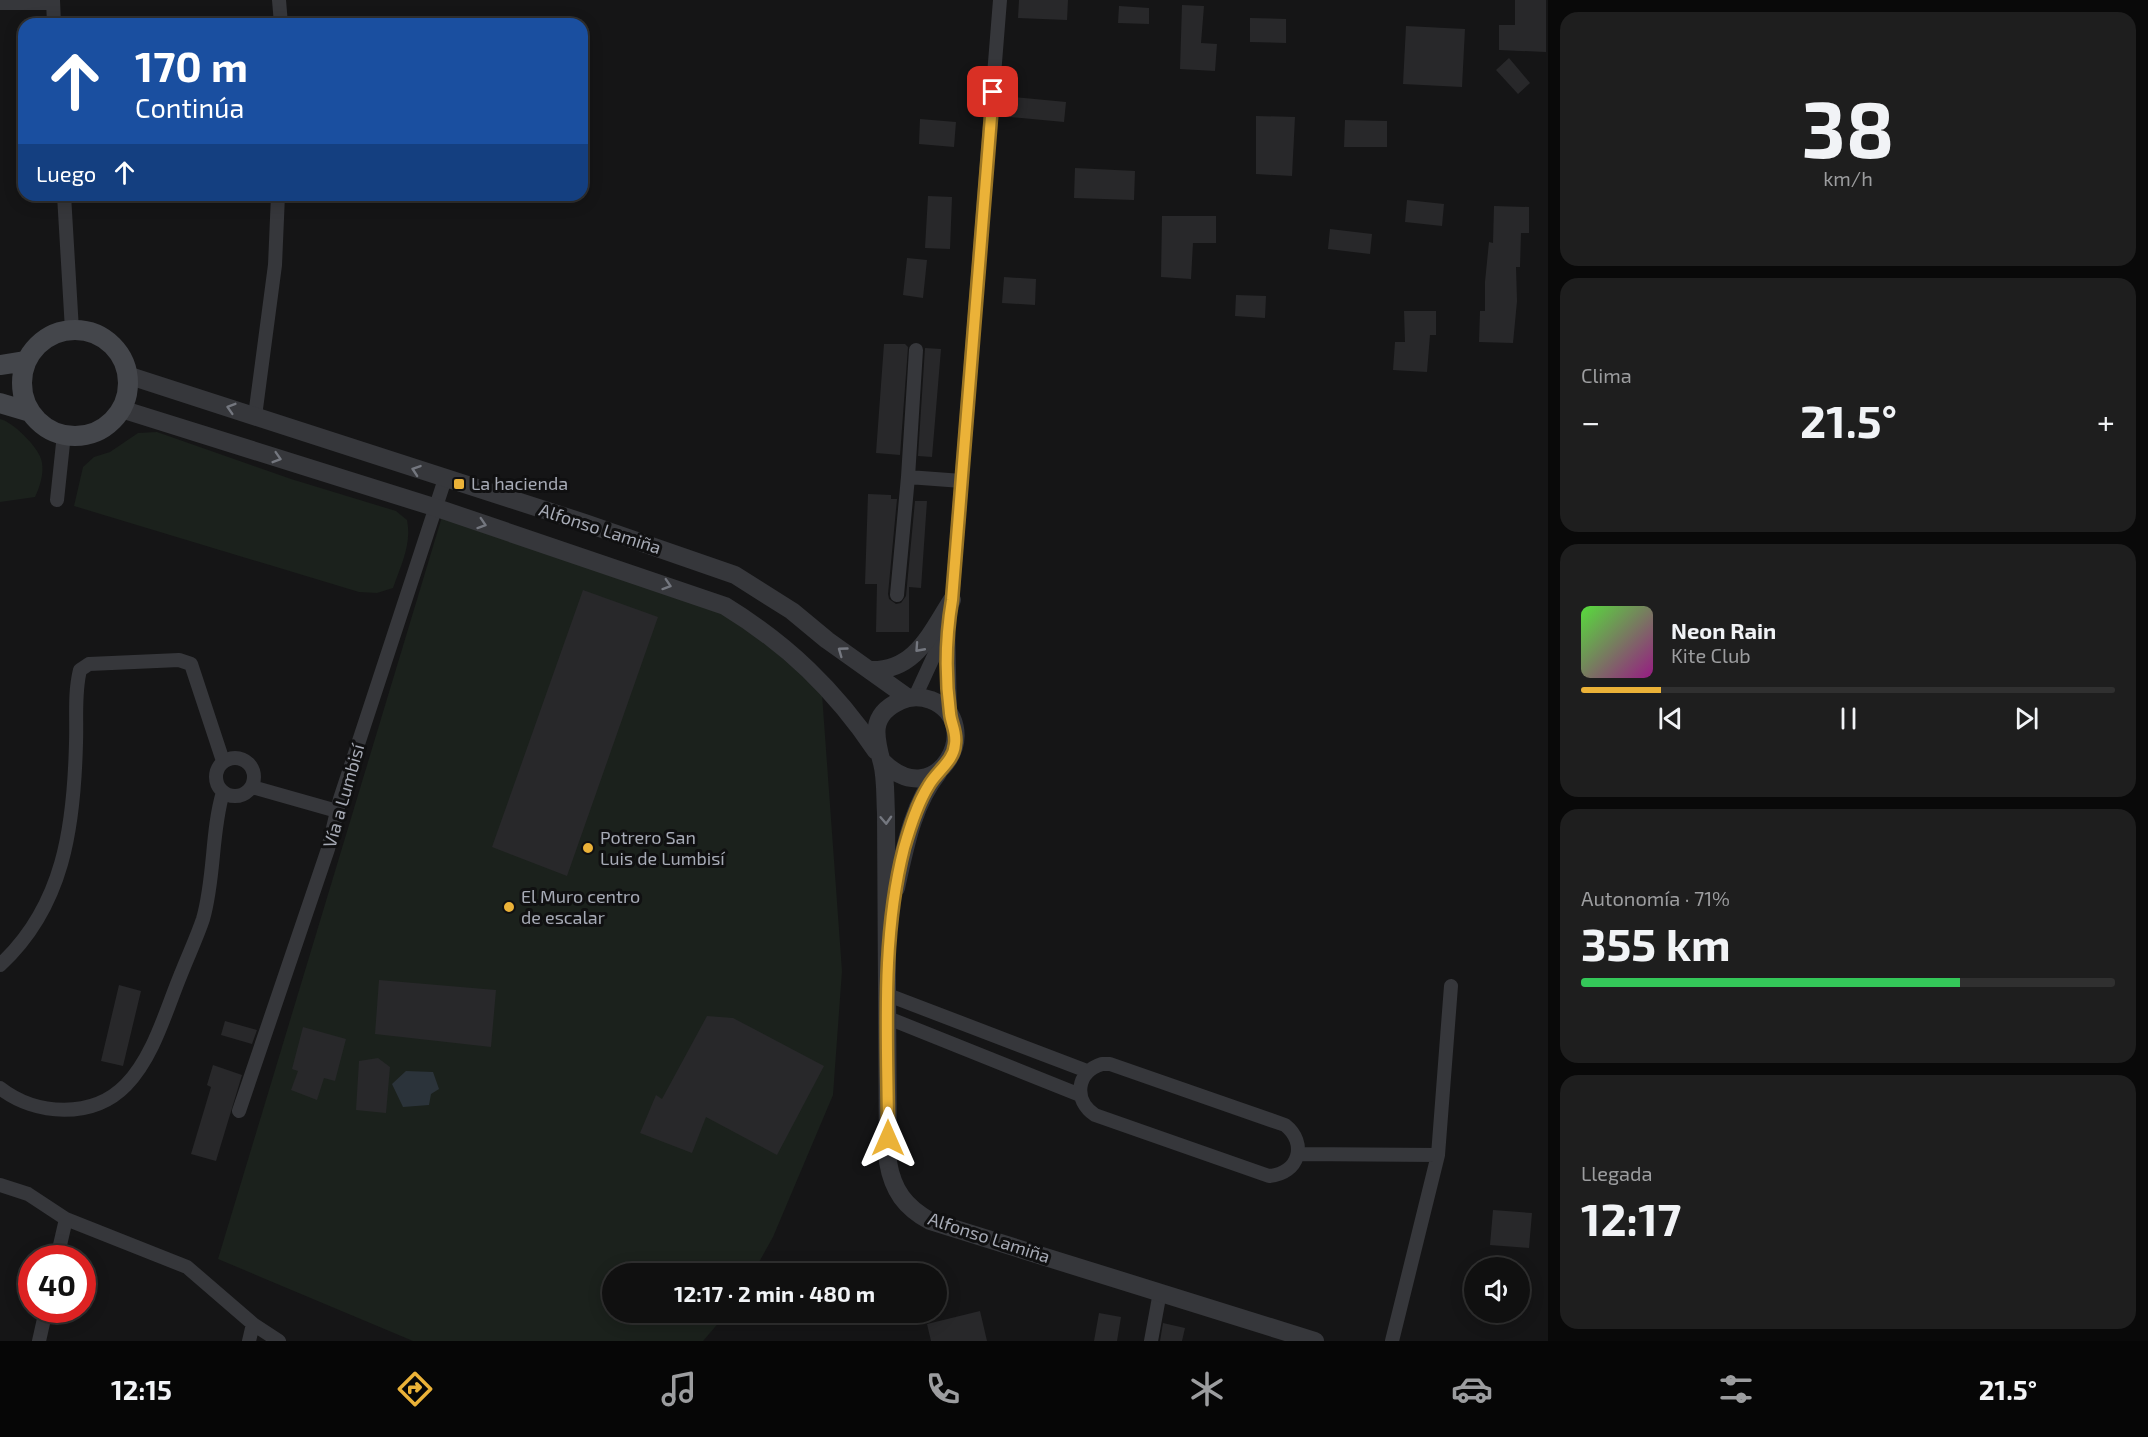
<!DOCTYPE html>
<html lang="es">
<head>
<meta charset="utf-8">
<style>
	body { margin:0; font-family:"Exo 2",sans-serif; background:#1e1e1e; color:#f1f3f6; height:100vh; display:flex; flex-direction:column; font-size:22px; white-space:nowrap }
	* { box-sizing:border-box; margin:0 }
	p { font-size:20px; color:#9c9d9f }
	.icon { flex:none; width:33px; height:33px; fill:none; stroke:currentColor; stroke-width:2; stroke-linecap:round; stroke-linejoin:round }
	.map { position:relative; flex:1; overflow:hidden }
	.drawer { display:flex; flex-direction:column; gap:12px; padding:12px; background:#090909; width:600px }
	.drawer>* { flex:none }
	.guide { position:absolute; left:18px; top:18px; width:570px; height:183px; border-radius:18px; box-shadow:0 3px 15px #0003,0 0 0 2px #303030; background:#1a4fa0; color:#fff; overflow:hidden }
	.buttons { position:absolute; left:1464px; top:1257px; display:grid; gap:12px }
	.buttons a { display:grid; place-items:center; width:66px; height:66px; border-radius:50%; background:#101010; box-shadow:0 3px 15px #0003,0 0 0 2px #303030; font-size:30px }
	.speed { position:absolute; left:18px; top:1245px; display:flex; gap:12px; font-size:30px; font-weight:700; text-align:center }
	.speed>* { display:grid; place-content:center; width:78px; height:78px; border-radius:50%; background:#101010; box-shadow:0 3px 15px #0003,0 0 0 2px #303030; line-height:1 }
	.speed .limit { border:9px solid #d22; background:#fff; color:#111 }
	.pin { position:absolute; display:grid; place-items:center; width:51px; height:51px; color:#fff; margin:-26px; border-radius:12px; box-shadow:0 3px 9px #0006 }
	.me { position:absolute; width:66px; margin:-33px; rotate:0deg; stroke-linejoin:round; filter:drop-shadow(0 0 4px #0008) }
	.turn { display:flex; align-items:center; gap:21px; height:126px; padding:0 18px; font-size:27px }
	.turn .icon { width:78px; height:78px; stroke-width:2.5 }
	.turn b { display:block; font-size:42px; line-height:51px }
	.then { display:flex; align-items:center; height:57px; padding:0 18px; background:#0003; gap:12px; font-size:22px }
	.big { font-size:45px; font-weight:700; line-height:1.1 }
	.drawer .widget { flex:1; display:flex; flex-direction:column; justify-content:center; gap:9px; min-width:0; padding:0 21px; border-radius:18px; background:#1e1e1e }
	.drawer .dial { align-items:center; gap:0 }
	.dial b { font-size:78px; line-height:1 }
	.song { display:flex; align-items:center; gap:18px }
	.cover { width:72px; height:72px; border-radius:9px; background:linear-gradient(135deg,hsl(110 70% 55%),hsl(310 70% 35%)) }
	.played { height:6px; border-radius:3px; background:linear-gradient(90deg,#ebb238 15%,#303030 15%) }
	.keys { display:flex; justify-content:space-around; direction:ltr }
	.heat { display:flex; justify-content:space-between; align-items:center; font-size:33px; direction:ltr }
	.charge { height:9px; border-radius:4px; background:linear-gradient(90deg,#34c759 71%,#303030 0) }
	.trip { position:absolute; left:602px; top:1263px; width:345px; height:60px; border-radius:30px; background:#101010; box-shadow:0 3px 15px #0003,0 0 0 2px #303030; font-weight:700; line-height:60px; text-align:center }
	.dock { display:flex; height:96px; justify-content:space-around; align-items:center; background:#060606; color:#9c9d9f }
	.dock .icon { width:42px; height:42px }
	.dock .selected { color:#ebb238 }
	.dock b { font-size:27px; color:#f1f3f6 }
	main { display:flex; flex:1; min-height:0 }
	.map>svg:first-child { display:block }
	.green { fill:#1b211c }
	.water { fill:#2b333a }
	.building { fill:#28282a }
	.lines { fill:none; stroke-linecap:round; stroke-linejoin:round }
	.minor { stroke:#36373b; stroke-width:14 }
	.tertiary { stroke:#36373b; stroke-width:18 }
	.secondary { stroke:#44464b; stroke-width:20 }
	.oneway { stroke:#74777f }
	.route-casing { stroke:#997424; stroke-width:15 }
	.route { stroke:#ebb238; stroke-width:10 }
	.poi-dot { fill:#ebb238; stroke:#101011; stroke-width:2 }
	.labels { text-anchor:middle; stroke-width:6; stroke-linejoin:round; paint-order:stroke }
	.poi-label { font-size:18px; fill:#a7abb6; stroke:#101011; text-anchor:start }
	.street-label { font-size:18px; fill:#a7abb6; stroke:#101011 }
</style>
</head>
<body>
<main>
<div class="map">
<svg width="1548" height="1341" viewBox="0 0 1548 1341">
	<rect width="100%" height="100%" fill="#151516"/>
	<!-- green -->
	<path class="green" d="M0 419C12 421 38 447 41 459 45 471 40 487 35 497L0 502Z
		M157 432 291 479 396 511 407 520C412 544 401 565 393 588L377 593 359 592 74 506 83 467 94 457 110 452 138 433Z
		M437 508 725 606 822 694 842 971 833 1095 773 1237 753 1273 612 1274V1312L727 1313 703 1341H413L218 1259 441 520Z"/>
	<!-- water -->
	<path class="water" d="M406 1071 433 1072 439 1089 431 1094 429 1105 403 1107 392 1084Z"/>
	<!-- building -->
	<path class="building" d="M1019 0H1068L1067 20 1018 18Z
		M1515 0H1546V52L1499 50V25H1515Z
		M1182 5 1204 6 1201 43 1217 44 1215 71 1180 69Z
		M1119 6 1149 8V24L1118 23Z
		M1250 18 1286 19V43L1250 42Z
		M1406 26 1465 29 1462 87 1403 84Z
		M1509 58 1530 83 1518 94 1496 70Z
		M1012 97 1066 102 1064 122 1010 117Z
		M1256 116 1295 117 1292 176 1256 174Z
		M920 119 956 122 954 147 919 144Z
		M1345 120 1387 121V147H1344Z
		M1075 168 1135 171 1134 200 1074 198Z
		M928 196 952 197 950 249 925 248Z
		M1407 200 1444 204 1442 226 1405 222Z
		M1494 206 1529 207V233H1521L1520 267H1516L1517 301 1513 343 1479 342 1480 311H1485V282L1489 242 1493 243Z
		M1162 216H1216V243H1193L1191 279 1161 277Z
		M1330 229 1372 234 1370 254 1328 249Z
		M907 258 927 260 923 298 903 295Z
		M1004 277 1036 279 1035 305 1002 303Z
		M1236 295 1266 296 1265 318 1235 316Z
		M1404 311H1436V335H1430L1427 372 1393 370 1395 342H1405Z
		M884 344H905L908 347 900 455 876 453Z
		M925 348 941 349 932 457 918 456Z
		M868 494 891 495V499H897L888 594 889 599 896 604 901 603 906 596 915 501H927L921 588 909 587V632H876L877 584H865Z
		M583 590 658 617 567 876 492 847Z
		M379 980 496 990 491 1047 375 1034Z
		M119 985 141 991 123 1066 101 1061Z
		M707 1016 733 1018 824 1066 777 1155 706 1117 692 1153 640 1133 656 1095 662 1099Z
		M225 1021 257 1030 252 1044 221 1035Z
		M303 1027 346 1039 335 1081 324 1078 317 1100 291 1090 298 1071 292 1069Z
		M378 1058 390 1067 386 1113 356 1110 359 1061Z
		M213 1065 242 1075 216 1161 191 1154 211 1087 207 1085Z
		M1493 1210 1532 1213 1529 1248 1490 1245Z
		M980 1311 987 1341H931L927 1324Z
		M1099 1313 1121 1317 1117 1341H1094Z
		M1163 1323 1185 1328 1182 1341H1160Z"/>
	<g class="lines">
		<!-- minor -->
		<path class="minor" d="M53 0 54 24
			M279 0 281 24
			M0 3H53
			M64 195 72 330
			M916 350 908 477 962 481
			M255 416 275 265 278 195
			M57 500 64 434
			M897 595 908 477
			M915 697 944 634
			M950 716 948 624 952 600 1000 0
			M216 777a19 19 0 1 1 38 0a19 19 0 1 1-38 0Z
			M252 787 337 811
			M0 965C64 906 74 826 76 743 77 719 74 694 80 670L89 664 179 660 191 664 223 761
			M888 995 1087 1071
			M888 1018 1080 1095
			M1102 1064H1110L1285 1125C1308 1143 1299 1174 1269 1176L1095 1115C1073 1100 1076 1072 1102 1064Z
			M0 1088C36 1116 93 1119 126 1085 154 1056 166 1010 181 974 188 956 197 937 203 919 215 877 211 833 223 792
			M239 1111 328 849 340 799 445 479
			M1298 1154 1438 1155
			M0 1185 28 1194 66 1219 187 1267 253 1324 279 1341
			M57 1258 66 1219
			M39 1341 46 1310
			M249 1341 253 1324
			M1151 1341 1160 1292
			M1392 1341 1438 1155 1451 986"/>
		<!-- tertiary -->
		<path class="tertiary" d="M127 375 585 523 735 575 792 611 827 640 907 697
			M121 409 437 508 725 606C787 644 835 690 876 751
			M869 670C915 672 930 634 952 600
			M882 761C937 817 987 722 931 700 920 696 910 696 900 701 869 715 875 737 882 763 886 778 885 797 886 813L888 1162C893 1191 905 1207 930 1221L1315 1341
			M896 888C905 848 912 806 938 773"/>
		<!-- secondary -->
		<path class="secondary" d="M22 383a53 53 0 1 1 106 0a53 53 0 1 1-106 0Z
			M0 365 26 361
			M0 403 30 412"/>
	</g>
	<!-- one-way arrows -->
	<defs><path id="oneway-chevron" d="M-2-3.5L2.5 0L-2 3.5" fill="none" stroke-width="1.6" stroke-linecap="round" stroke-linejoin="round" transform="scale(1.5)"/></defs>
	<g class="oneway">
		<use href="#oneway-chevron" transform="translate(231 408) rotate(-163)"/>
		<use href="#oneway-chevron" transform="translate(277 458) rotate(17)"/>
		<use href="#oneway-chevron" transform="translate(416 470) rotate(-161)"/>
		<use href="#oneway-chevron" transform="translate(482 524) rotate(18)"/>
		<use href="#oneway-chevron" transform="translate(667 585) rotate(18)"/>
		<use href="#oneway-chevron" transform="translate(919 648) rotate(132)"/>
		<use href="#oneway-chevron" transform="translate(842 651) rotate(-144)"/>
		<use href="#oneway-chevron" transform="translate(886 820) rotate(87)"/>
	</g>
	<g class="lines">
		<defs>
			<path id="route" d="M888 1138C888 1042 880 942 904 848 910 827 917 804 929 785 937 771 954 761 955 744 957 732 951 724 950 713 945 676 946 636 952 600L993 92"/>
		</defs>
		<!-- route casing -->
		<use href="#route" class="route-casing"/>
		<!-- route -->
		<use href="#route" class="route"/>
	</g>
	<!-- markers -->
	<g class="poi-dot">
		<rect x="453" y="478" width="12" height="12" rx="3"/>
		<circle cx="588" cy="848" r="6"/>
		<circle cx="509" cy="907" r="6"/>
	</g>
	<g class="labels">
		<!-- poi labels -->
		<g class="poi-label">
			<text x="471" y="490">La hacienda</text>
			<text x="600" y="844">Potrero San<tspan x="600" dy="21">Luis de Lumbisí</tspan></text>
			<text x="521" y="903">El Muro centro<tspan x="521" dy="21">de escalar</tspan></text>
		</g>
		<!-- street labels -->
		<g class="street-label">
			<text transform="translate(600 529) rotate(18)" y="6">Alfonso Lamiña</text>
			<text transform="translate(344 796) rotate(-74)" y="6">Vía a Lumbisí</text>
			<text transform="translate(989 1238) rotate(18)" y="6">Alfonso Lamiña</text>
		</g>
	</g>
</svg>
<div class="buttons">
<a><svg class="icon" aria-label="sound" viewBox="0 0 24 24"><path d="M4 9h4l5-4v14l-5-4H4zM17 9q2 3 0 6"/></svg></a>
</div>
<div class="speed"><div class="limit">40</div></div>
<div class="pin" style="left:993px;top:92px;background:#d93025"><svg class="icon" aria-label="arrive" viewBox="0 0 24 24"><path d="M6 21V4h12l-3 4 3 4H6"/></svg></div>
<svg class="me" style="left:888px;top:1138px" viewBox="-20 -20 40 40"><path d="M0-17L14 15 0 8-14 15z" fill="#ebb238" stroke="#fff" stroke-width="4"/></svg>
<div class="trip">12:17 · 2 min · 480 m</div>
<div class="guide">
<div class="turn"><svg class="icon" aria-label="ahead" viewBox="0 0 24 24"><path d="M12 20V5M6 11l6-6 6 6"/></svg><div><b>170 m</b>Continúa</div></div>
<div class="then">Luego<svg class="icon" aria-label="ahead" viewBox="0 0 24 24"><path d="M12 20V5M6 11l6-6 6 6"/></svg></div>
</div>
</div>
<section class="drawer">
<div class="widget dial"><b>38</b><p>km/h</p></div>
<div class="widget"><p>Clima</p>
<div class="heat"><a>−</a><b class="big">21.5°</b><a>+</a></div>
</div>
<div class="widget">
<div class="song"><i class="cover"></i><div><b>Neon Rain</b><p>Kite Club</p></div></div>
<div class="played"></div>
<div class="keys"><svg class="icon" aria-label="previous" viewBox="0 0 24 24"><path d="M18 5L8 12l10 7zM5 5v14"/></svg><svg class="icon" aria-label="pause" viewBox="0 0 24 24"><path d="M8 5v14M16 5v14"/></svg><svg class="icon" aria-label="next" viewBox="0 0 24 24"><path d="M6 5l10 7-10 7zM19 5v14"/></svg></div>
</div>
<div class="widget"><p>Autonomía · 71%</p><b class="big">355 km</b><div class="charge"></div></div>
<div class="widget"><p>Llegada</p><b class="big">12:17</b></div>
</section>
</main>
<nav class="dock">
<b>12:15</b>
<svg class="icon selected" aria-label="directions" viewBox="0 0 24 24"><path d="M12 3l9 9-9 9-9-9zM9 14v-3h6M13 9l2 2-2 2"/></svg>
<svg class="icon" aria-label="music" viewBox="0 0 24 24"><path d="M9 18V5l10-2v13"/><circle cx="6" cy="18" r="3"/><circle cx="16" cy="16" r="3"/></svg>
<svg class="icon" aria-label="phone" viewBox="0 0 24 24"><path d="M5 4h4l2 5-3 2q2 4 5 5l2-3 5 2v4C11 20 4 13 5 4z"/></svg>
<svg class="icon" aria-label="climate" viewBox="0 0 24 24"><path d="M12 3v18M4 7l16 10M4 17L20 7"/></svg>
<svg class="icon" aria-label="car" viewBox="0 0 24 24"><path d="M5 17H2v-5l4-1 3-4h7l3 4 3 1v5h-3M9 17h6M6 11h13"/><circle cx="7" cy="17" r="2"/><circle cx="17" cy="17" r="2"/></svg>
<svg class="icon" aria-label="filters" viewBox="0 0 24 24"><path d="M4 7h16M4 17h16"/><circle cx="9" cy="7" r="2"/><circle cx="15" cy="17" r="2"/></svg>
<b>21.5°</b>
</nav>
</body>
</html>
